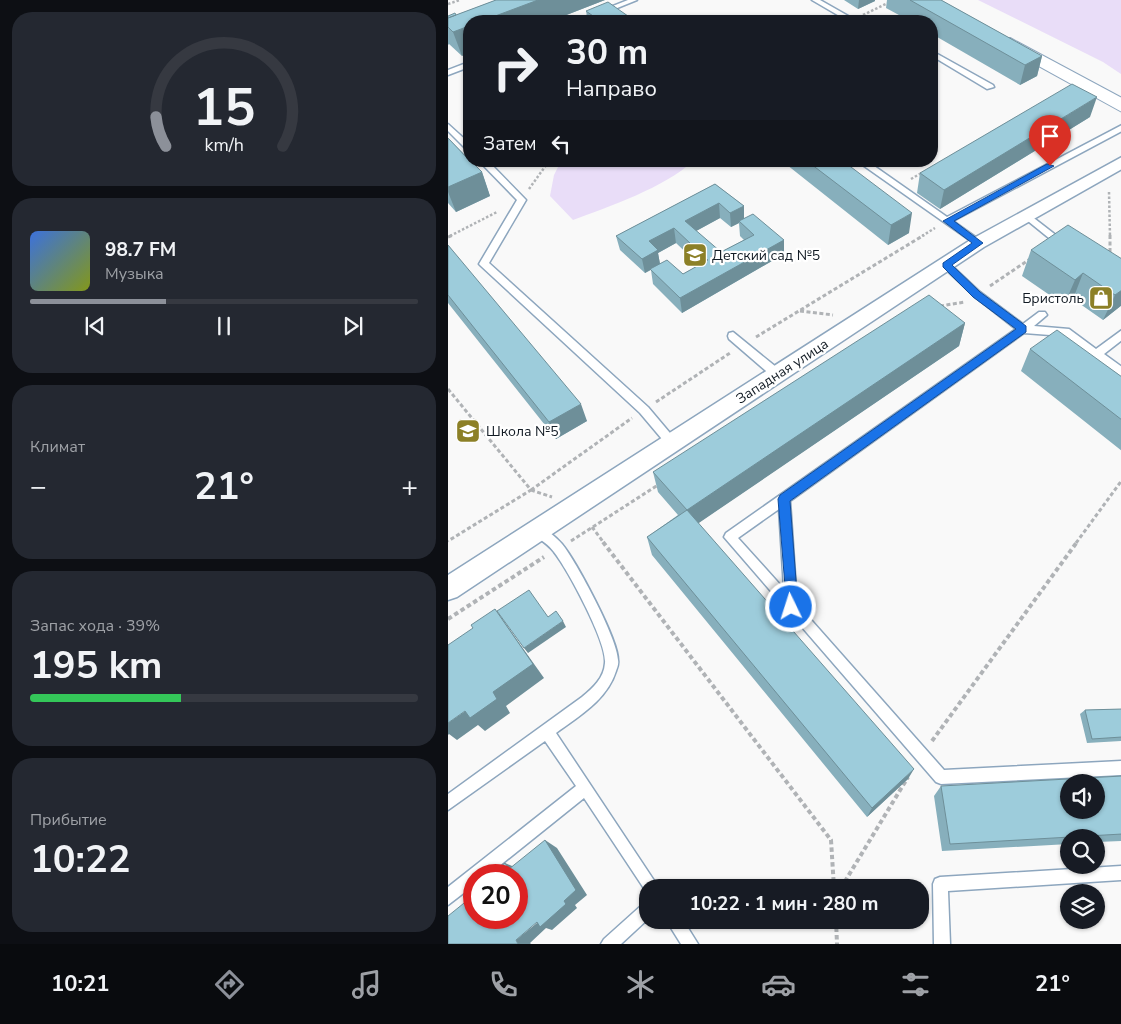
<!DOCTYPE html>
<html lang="ru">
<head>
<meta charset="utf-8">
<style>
	body { margin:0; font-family:"Nunito Sans",sans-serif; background:#242831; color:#f1f3f6; height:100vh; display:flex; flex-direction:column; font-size:19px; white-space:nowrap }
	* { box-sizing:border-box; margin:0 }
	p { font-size:16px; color:#9ea1a6 }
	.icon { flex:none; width:28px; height:28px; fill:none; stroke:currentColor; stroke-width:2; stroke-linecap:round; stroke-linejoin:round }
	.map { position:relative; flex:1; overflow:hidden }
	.panel { display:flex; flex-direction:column; gap:12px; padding:12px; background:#0d0f14; width:448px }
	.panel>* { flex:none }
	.banner { position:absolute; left:15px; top:15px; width:475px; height:152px; border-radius:20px; box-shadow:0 1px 4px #0004; background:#171b24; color:#f1f3f6; overflow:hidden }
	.buttons { position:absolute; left:612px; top:774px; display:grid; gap:10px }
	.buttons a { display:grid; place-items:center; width:45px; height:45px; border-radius:50%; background:#171b24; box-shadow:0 1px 4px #0004; font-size:25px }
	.speed { position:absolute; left:15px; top:864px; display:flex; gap:10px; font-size:25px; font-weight:700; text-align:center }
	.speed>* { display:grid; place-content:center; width:65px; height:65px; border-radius:50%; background:#171b24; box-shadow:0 1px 4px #0004; line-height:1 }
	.speed .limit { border:8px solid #d22; background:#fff; color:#111 }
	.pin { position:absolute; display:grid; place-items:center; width:42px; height:42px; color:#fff; margin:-51px -21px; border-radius:50% 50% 50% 0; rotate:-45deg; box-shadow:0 0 5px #0007 }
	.pin .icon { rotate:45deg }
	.me { position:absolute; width:55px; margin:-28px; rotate:356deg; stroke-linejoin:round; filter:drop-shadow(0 0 4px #0008) }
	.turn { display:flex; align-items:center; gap:18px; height:105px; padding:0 20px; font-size:22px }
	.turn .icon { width:65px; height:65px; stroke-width:2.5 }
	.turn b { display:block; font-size:35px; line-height:42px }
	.then { display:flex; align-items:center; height:48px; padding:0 20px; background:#0003; gap:10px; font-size:19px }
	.big { font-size:38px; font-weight:700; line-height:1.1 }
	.panel .tile { flex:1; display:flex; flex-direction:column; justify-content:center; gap:8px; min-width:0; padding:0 18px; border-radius:20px; background:#242831 }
	.panel .dial { align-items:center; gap:0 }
	.dial svg { height:130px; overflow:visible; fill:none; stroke:#363941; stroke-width:7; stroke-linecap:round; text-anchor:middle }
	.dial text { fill:#f1f3f6; stroke:none }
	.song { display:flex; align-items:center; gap:15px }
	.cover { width:60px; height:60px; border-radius:8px; background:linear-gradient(135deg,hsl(220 70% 55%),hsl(70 70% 35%)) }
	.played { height:5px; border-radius:2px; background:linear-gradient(90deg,#8c9099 35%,#363941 35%) }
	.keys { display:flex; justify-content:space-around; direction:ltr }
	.heat { display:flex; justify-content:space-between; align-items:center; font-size:28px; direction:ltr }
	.charge { height:8px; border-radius:4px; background:linear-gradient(90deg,#34c759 39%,#363941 0) }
	.trip { position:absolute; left:191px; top:879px; width:290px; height:50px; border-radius:20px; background:#171b24; box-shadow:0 1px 4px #0004; font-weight:700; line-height:50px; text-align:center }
	.dock { display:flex; height:80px; justify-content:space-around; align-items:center; background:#090b0e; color:#9ea1a6 }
	.dock .icon { width:35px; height:35px }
	.dock .active { color:#8c9099 }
	.dock b { font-size:22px; color:#f1f3f6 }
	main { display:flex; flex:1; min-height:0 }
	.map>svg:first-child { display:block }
	.green { fill:#e9ddf8 }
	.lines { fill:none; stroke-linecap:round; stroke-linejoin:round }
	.service-casing { stroke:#8da6be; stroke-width:3 }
	.minor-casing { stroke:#8da6be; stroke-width:3 }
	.tertiary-casing { stroke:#8da6be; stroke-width:2 }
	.path-far2 { stroke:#b0b3b6; stroke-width:2.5; stroke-dasharray:2.5 2; stroke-linecap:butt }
	.path-far1 { stroke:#b0b3b6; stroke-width:3; stroke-dasharray:4 2.5; stroke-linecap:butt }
	.path { stroke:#b0b3b6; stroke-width:4; stroke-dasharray:4.5 3; stroke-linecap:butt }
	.service { fill:#fff; fill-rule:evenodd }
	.minor { fill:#fff; fill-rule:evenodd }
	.tertiary { fill:#fff; fill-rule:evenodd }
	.wall { fill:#87afbc; fill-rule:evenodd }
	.shaded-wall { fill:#6e8f99 }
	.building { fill:#9dccdb; stroke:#6e8f99; fill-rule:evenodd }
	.route { fill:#1a73e8; stroke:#114b97 }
	.labels { text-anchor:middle; stroke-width:4.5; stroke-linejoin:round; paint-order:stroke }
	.poi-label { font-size:14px; fill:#121b24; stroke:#fff; text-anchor:start }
	.street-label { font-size:14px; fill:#121b24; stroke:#fff }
</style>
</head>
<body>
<main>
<section class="panel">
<div class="tile dial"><svg viewBox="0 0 100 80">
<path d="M14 69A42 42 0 1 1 86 69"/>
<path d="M14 69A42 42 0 0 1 8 51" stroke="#8c9099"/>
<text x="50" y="56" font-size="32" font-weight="700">15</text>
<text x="50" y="72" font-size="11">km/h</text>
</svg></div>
<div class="tile">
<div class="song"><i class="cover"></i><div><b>98.7 FM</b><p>Музыка</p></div></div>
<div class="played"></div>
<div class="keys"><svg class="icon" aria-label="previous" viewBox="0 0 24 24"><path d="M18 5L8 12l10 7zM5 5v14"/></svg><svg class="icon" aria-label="pause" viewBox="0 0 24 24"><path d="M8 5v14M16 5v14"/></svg><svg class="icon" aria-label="next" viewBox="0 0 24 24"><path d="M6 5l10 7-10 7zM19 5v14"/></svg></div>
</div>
<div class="tile"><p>Климат</p>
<div class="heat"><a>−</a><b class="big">21°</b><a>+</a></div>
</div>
<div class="tile"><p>Запас хода · 39%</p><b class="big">195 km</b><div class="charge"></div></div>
<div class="tile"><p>Прибытие</p><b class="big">10:22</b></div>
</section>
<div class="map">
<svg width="674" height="944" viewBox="0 0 674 944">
	<rect width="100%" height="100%" fill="#f9f9f9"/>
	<!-- green -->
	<path class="green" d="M530 0H673V74L655 62Z
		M113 161H245C218 187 160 207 125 220L102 196 106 175Z"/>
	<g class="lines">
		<defs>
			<path id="service" d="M180 0H189L137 21H127Z
				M364 0H372L409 21H400Z
				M484 51 545 85 546 87 539 89 484 56Z
				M21 62V67L0 75V70Z
				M0 124 21 143V150L18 149 0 131Z
				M674 125V131L505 221 533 241V245L530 246 409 161H419L499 217Z
				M31 161H40L78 200 41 263 200 407 227 439 228 442 227 445H219L192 413 33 266 31 264 69 200Z
				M578 212 618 243V247H612L575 217V213Z
				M498 262 501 263 532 292 575 324 591 312H597L599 315 586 326 621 329 648 349 674 330V340L656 354 674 367V377L615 336 576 333 342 501 349 604 496 770 674 761V775L493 784 488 782 276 537 278 533 568 329 526 296 495 267 493 265ZM331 509 336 589 290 538Z
				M285 332 333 371 334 374 333 377H325L281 339 280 336 281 333Z
				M90 526C98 529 108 537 114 544 128 561 170 639 170 660 171 664 169 668 168 671 159 700 131 716 108 733L211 888H200V894L199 893 136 798 40 875H26V885L0 905V887L128 786 97 741 0 810V794L134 697C145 688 156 678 157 663 159 642 120 570 106 552 101 545 93 540 86 535L84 531 86 527Z
				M674 866V880L500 891 502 944H486L485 884 487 879 492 877Z
				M200 901V919L173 944H153L156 939 195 904Z
				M218 920H235L250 944H233Z"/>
			<path id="minor" d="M674 157V169L536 247 9 597 0 600V575L524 239Z"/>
			<path id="tertiary" d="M562 38 674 98V112L556 47 553 43 556 39Z"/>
		</defs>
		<!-- service casing -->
		<use href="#service" class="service-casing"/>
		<!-- minor casing -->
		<use href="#minor" class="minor-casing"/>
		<!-- tertiary casing -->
		<use href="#tertiary" class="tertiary-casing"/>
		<!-- path-far2 -->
		<path class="path-far2" d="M0 4 12 0
			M415 15 446 0
			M363 21 372 17
			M463 179 475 172
			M81 189 101 161
			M661 192 662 236
			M2 236 49 212
			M474 236 487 228"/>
		<!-- path-far1 -->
		<path class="path-far1" d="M662 235V254
			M0 237 5 235
			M542 286 582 259
			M492 306 517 302
			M352 311 385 315
			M308 337 476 235
			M0 389 83 490 0 541
			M208 402 282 353
			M83 490 104 497
			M83 490 184 418
			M144 527 156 543
			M123 541 210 485
			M628 543 674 480"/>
		<!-- path -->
		<path class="path" d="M155 542 383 840 386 888
			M0 619 96 557
			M484 741 629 542
			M393 888 460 777
			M388 920 389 944"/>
		<!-- service -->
		<use href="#service" class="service"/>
		<!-- minor -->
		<use href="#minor" class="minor"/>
		<!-- tertiary -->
		<use href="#tertiary" class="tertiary"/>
	</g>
	<!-- wall -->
	<path class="wall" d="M48 0H157L103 21H21L14 56 1 44 0 45V16L8 15Z
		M396 0H427V1L410 9Z
		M439 0H493L594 56 589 76 572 85 484 34V21H462L438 8Z
		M138 11 187 21H140Z
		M642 117 492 209 469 193 472 173Z
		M0 138 34 172 42 196 8 212 0 203Z
		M334 161H395L461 233 440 245Z
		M267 184 296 206V218L336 240V254L234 313 205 284 203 270 197 273 172 250 168 236ZM272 218 283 227 291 223 292 236 296 240 273 252 248 231ZM228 243 251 265 235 274 212 264 210 253Z
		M0 245 139 421 108 439 0 303Z
		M583 250 674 259V305L655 320 625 299 616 305 574 276Z
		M517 323 511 346 250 523 460 779 419 817 204 555 199 537 230 515 210 492 205 472Z
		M582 349 674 377V451L573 371Z
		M674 709V741L639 743 632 714 637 710Z
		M674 776V841L649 842V838H621V844L494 851 486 796 493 786Z"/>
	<!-- shaded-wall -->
	<path class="shaded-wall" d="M90 0H157L103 21H34Z
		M411 0H427V1L410 9Z
		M21 26V53L14 56 5 32Z
		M594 56 589 76 572 85 577 65Z
		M649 97 642 117 492 209 496 190Z
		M34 172 42 196 8 212 0 192V187Z
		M271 203 272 218 239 236 237 221Z
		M296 206V220L291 221V223L283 227 282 213Z
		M464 213 461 233 440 245 443 225Z
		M226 228 228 243 210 253 212 264 197 273 194 259 201 241Z
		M336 240V254L234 313 232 298Z
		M635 273 625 299 616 305 627 280Z
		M674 290V305L655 320 667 295Z
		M517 323 511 346 242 529 239 510Z
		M133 404 139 421 108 439 101 422Z
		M47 609 96 678 58 706 62 713 37 731 30 725 9 740 1 734 0 735V723L45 692Z
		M115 621 118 627 80 653 76 648Z
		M466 769 460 779 419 817 424 808Z
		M97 840 109 848 139 895 127 905 129 908 104 930 98 928 82 943 83 944H70L68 940 116 901Z
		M57 863 71 869H61Z"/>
	<!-- building -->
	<path class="building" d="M48 0H90L34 21H21V26L5 32 0 27V18Z
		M462 0H493L594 56 577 65Z
		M160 2 187 21H152L138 11Z
		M7 13 8 15 0 18V16Z
		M624 84 649 97 496 190 472 173Z
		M0 138 21 160V161H23L34 172 0 187Z
		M359 161H395L464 213 443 225Z
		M267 184 296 206 282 213 271 203 237 221 273 252 306 235 291 221 305 214 336 240 232 298 202 269 219 260 235 274 260 260 226 228 201 241 210 250 194 259 168 236Z
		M620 225 674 259V290L667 295 635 273 627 280 583 250Z
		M0 245 133 404 101 422 0 295Z
		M481 295 517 323 239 510 205 472Z
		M609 330 674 377V420L582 349Z
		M239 510 466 769 424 808 199 537Z
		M81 590 100 617 108 611 115 621 76 648 49 611Z
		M47 609 85 664 45 692 49 699 22 718 17 711 0 723V645L25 628 23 625Z
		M674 709V737L644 739 637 710Z
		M674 776V834L502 844 493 786ZM621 782H649V810H621Z
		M97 840 128 890 116 901 118 904 92 927 89 922 68 940 70 944H0V916L26 895V918H69V875H42L57 863 61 869Z"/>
	<!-- route -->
	<path class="route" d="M599 164 606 166 506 221 535 243 504 265 532 292 578 326V332L342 501 350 607 348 611 343 613 339 611 330 499 332 495 568 329 525 297 495 267V263L524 243 495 221Z"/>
	<!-- icons -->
	<defs>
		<symbol id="school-square" viewBox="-11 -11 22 22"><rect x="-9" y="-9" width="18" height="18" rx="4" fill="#8c8027" stroke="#fff"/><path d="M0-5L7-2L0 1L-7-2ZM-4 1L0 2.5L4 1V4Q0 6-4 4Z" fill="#fff"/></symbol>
		<symbol id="shop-square" viewBox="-11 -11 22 22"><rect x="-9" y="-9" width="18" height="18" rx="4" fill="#8c8027" stroke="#fff"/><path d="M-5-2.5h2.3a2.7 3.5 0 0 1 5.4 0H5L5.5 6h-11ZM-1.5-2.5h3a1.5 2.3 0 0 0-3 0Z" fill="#fff"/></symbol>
	</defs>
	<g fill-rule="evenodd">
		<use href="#school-square" x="233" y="241" width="28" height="28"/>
		<use href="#shop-square" x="639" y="284" width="28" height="28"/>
		<use href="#school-square" x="6" y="417" width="28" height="28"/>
	</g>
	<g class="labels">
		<!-- poi labels -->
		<g class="poi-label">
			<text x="264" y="260">Детский сад №5</text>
			<text x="636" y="303" text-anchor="end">Бристоль</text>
			<text x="38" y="436">Школа №5</text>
		</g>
		<!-- street labels -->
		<g class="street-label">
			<text transform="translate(334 371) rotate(-33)" y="5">Западная улица</text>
		</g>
	</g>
</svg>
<div class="buttons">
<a><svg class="icon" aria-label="sound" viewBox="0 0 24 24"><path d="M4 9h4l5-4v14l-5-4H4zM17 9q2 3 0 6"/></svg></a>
<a><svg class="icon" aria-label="search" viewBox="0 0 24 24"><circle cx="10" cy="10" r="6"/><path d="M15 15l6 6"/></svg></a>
<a><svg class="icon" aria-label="layers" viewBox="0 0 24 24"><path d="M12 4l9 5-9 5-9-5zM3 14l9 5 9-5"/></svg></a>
</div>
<div class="speed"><div class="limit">20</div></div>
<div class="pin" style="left:602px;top:166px;background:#d93025"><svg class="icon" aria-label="arrive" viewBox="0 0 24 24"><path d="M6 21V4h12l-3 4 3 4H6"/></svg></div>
<svg class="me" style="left:343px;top:607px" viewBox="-20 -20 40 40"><circle r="17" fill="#1a73e8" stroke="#fff" stroke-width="3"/><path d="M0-11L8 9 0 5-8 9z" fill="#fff"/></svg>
<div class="trip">10:22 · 1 мин · 280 m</div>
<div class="banner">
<div class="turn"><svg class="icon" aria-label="right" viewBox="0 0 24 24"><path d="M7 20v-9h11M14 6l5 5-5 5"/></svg><div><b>30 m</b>Направо</div></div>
<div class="then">Затем<svg class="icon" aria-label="left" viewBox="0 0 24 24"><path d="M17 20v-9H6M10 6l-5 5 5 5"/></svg></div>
</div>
</div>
</main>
<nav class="dock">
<b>10:21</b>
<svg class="icon active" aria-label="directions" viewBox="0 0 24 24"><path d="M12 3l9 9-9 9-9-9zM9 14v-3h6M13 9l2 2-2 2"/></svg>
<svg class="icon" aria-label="music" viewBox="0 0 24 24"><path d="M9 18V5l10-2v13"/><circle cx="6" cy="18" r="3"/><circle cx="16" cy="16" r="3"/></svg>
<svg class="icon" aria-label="phone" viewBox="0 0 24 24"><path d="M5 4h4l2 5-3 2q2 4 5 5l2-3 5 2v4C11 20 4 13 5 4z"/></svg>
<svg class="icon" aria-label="climate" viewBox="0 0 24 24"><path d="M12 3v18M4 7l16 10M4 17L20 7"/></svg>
<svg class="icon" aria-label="car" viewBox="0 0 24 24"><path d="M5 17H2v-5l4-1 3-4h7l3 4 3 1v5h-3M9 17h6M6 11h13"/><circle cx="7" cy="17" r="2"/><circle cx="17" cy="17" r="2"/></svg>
<svg class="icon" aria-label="filters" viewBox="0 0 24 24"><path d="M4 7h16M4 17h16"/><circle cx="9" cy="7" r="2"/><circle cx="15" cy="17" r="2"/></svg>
<b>21°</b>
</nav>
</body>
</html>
